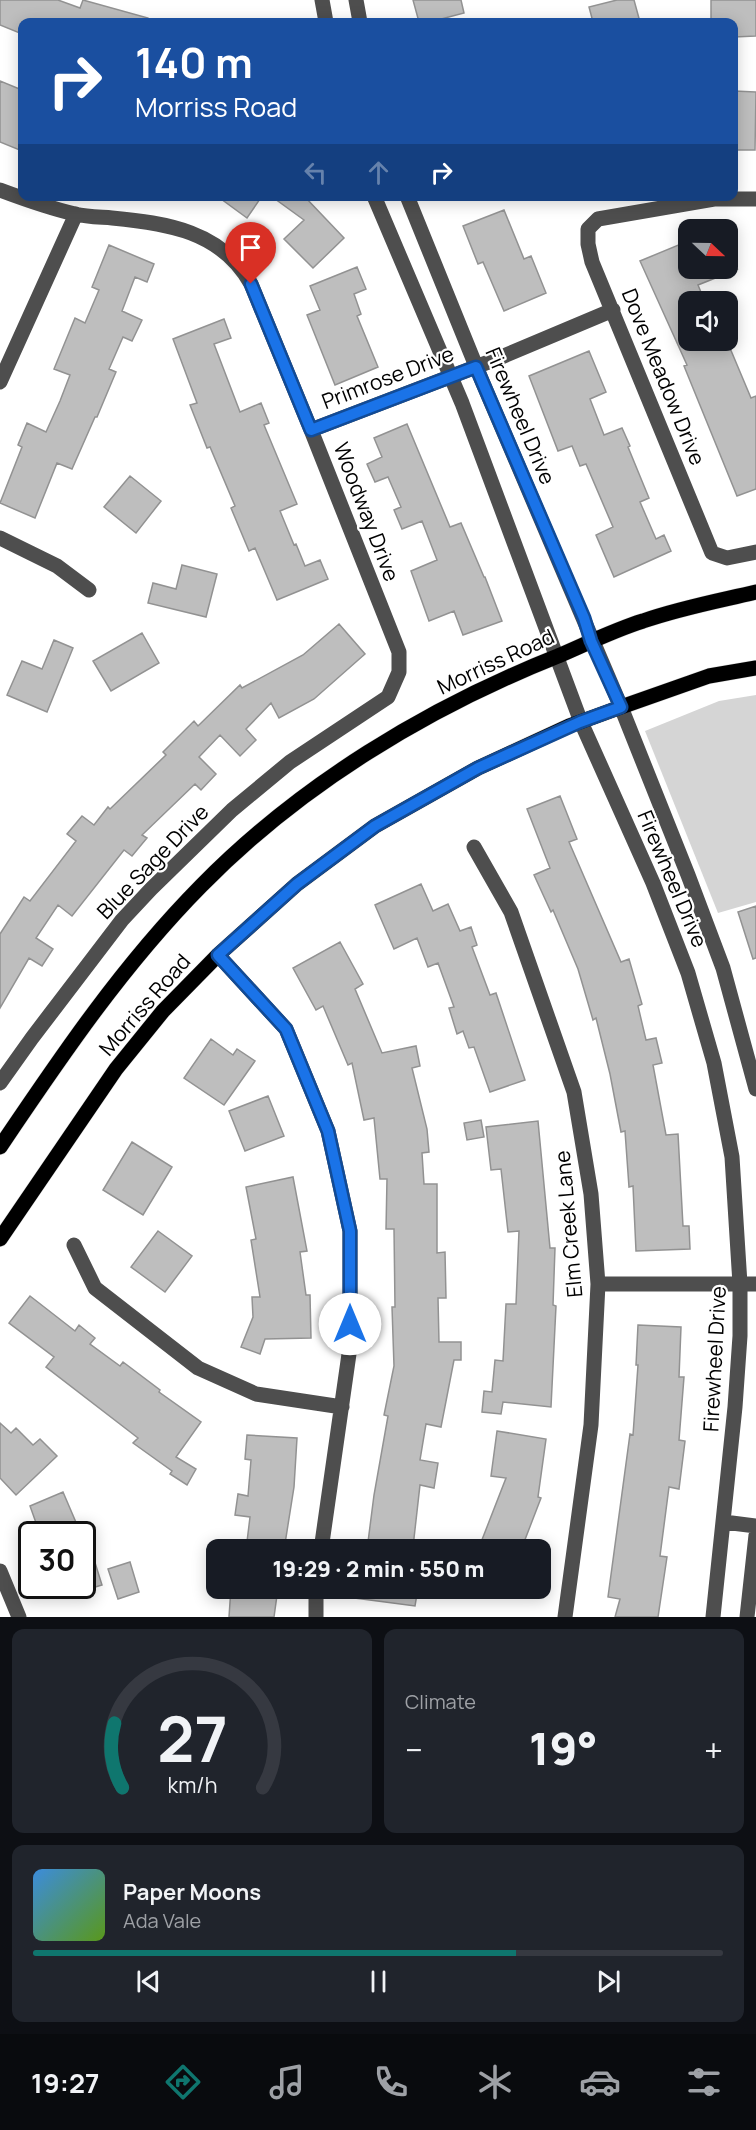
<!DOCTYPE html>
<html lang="en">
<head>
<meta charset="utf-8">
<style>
	body { margin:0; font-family:Manrope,sans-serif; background:#20242c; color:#f1f3f6; height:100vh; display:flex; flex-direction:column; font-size:22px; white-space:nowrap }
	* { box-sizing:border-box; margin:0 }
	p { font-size:20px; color:#9ea1a6 }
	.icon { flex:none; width:33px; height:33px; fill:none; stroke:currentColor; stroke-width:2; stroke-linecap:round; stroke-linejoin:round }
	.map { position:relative; height:1617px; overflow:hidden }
	.panel { display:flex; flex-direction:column; gap:12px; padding:12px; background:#0d0f14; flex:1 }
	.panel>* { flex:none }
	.hud { position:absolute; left:18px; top:18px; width:720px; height:183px; border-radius:12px; box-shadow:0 3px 15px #0003; background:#1a4fa0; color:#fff; overflow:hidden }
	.needle { width:39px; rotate:112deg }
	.fabs { position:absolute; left:678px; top:219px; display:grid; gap:12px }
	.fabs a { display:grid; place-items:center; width:60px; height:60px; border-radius:12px; background:#171b24; box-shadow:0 3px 15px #0003; font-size:30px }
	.speed { position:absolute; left:18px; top:1521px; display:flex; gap:12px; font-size:30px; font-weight:700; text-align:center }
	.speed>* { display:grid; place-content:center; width:78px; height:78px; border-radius:50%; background:#171b24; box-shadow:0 3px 15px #0003; line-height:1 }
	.speed .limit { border:3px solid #111; border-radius:9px; background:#fff; color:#111 }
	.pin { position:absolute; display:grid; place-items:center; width:51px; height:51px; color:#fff; margin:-62px -26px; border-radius:50% 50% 50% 0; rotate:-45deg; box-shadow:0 0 6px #0007 }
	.pin .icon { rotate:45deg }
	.me { position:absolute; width:66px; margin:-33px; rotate:0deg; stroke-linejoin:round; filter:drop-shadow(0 0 4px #0008) }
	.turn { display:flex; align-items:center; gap:21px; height:126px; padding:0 18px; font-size:27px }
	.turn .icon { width:78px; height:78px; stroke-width:2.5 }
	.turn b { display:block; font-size:42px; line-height:51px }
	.lanes { display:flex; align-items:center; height:57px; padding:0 18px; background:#0003; justify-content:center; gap:30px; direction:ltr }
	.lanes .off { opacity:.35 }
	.big { font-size:45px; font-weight:800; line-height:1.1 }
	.panel .card { flex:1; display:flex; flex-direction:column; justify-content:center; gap:9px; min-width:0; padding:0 21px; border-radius:12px; background:#20242c }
	.panel .dial { align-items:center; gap:0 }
	.dial svg { height:156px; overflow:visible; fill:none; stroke:#363941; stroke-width:7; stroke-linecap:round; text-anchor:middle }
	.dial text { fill:#f1f3f6; stroke:none }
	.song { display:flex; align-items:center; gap:18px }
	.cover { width:72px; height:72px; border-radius:9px; background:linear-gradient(135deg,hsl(210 70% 55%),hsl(90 70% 35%)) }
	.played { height:6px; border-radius:3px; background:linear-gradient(90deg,#0f766e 70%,#363941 70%) }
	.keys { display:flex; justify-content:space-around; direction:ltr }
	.heat { display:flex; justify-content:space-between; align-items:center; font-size:33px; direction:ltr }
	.panel .tiles { flex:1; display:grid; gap:12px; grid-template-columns:1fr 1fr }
	.card:last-child { grid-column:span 2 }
	.trip { position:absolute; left:206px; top:1539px; width:345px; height:60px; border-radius:12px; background:#171b24; box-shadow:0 3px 15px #0003; font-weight:800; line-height:60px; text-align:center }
	.dock { display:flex; height:96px; justify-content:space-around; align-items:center; background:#090b0e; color:#9ea1a6 }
	.dock .icon { width:42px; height:42px }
	.dock .on { color:#0f766e }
	.dock b { font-size:27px; color:#f1f3f6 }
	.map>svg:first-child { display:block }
	.green { fill:#d5d5d5 }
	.building { fill:#bebebe; stroke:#929292; stroke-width:1.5 }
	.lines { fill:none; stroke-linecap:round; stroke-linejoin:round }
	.major-casing { stroke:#dbdbdb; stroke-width:16 }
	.minor { stroke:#4e4e4e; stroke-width:15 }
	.major { stroke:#000; stroke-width:15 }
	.route-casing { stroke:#114b97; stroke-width:15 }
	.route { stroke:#1a73e8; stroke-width:10 }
	.labels { text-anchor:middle; stroke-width:4.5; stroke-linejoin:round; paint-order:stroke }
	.street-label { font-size:21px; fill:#000; stroke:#fff }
</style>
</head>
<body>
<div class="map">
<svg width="756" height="1617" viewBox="0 0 756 1617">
	<rect width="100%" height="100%" fill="#fff"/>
	<!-- green -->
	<path class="green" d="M756 695V902L718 913 645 731 719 701Z"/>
	<!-- building -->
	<path class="building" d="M0 0H58L80 8 83 0 148 18V22H22V34L0 25Z
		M413 0H461L464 13 430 22H419Z
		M617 0H634L640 22H593L589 7Z
		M711 0H756V36L734 37V22H711Z
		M0 81 22 90V151L0 142Z
		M734 91 756 92 755 150H734Z
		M217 196H262L247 218Z
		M271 196H304L344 238 313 268 284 239 304 220Z
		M504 210 524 259 531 256 546 293 504 311 483 262 478 264 463 226Z
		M688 241V268L738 269 698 285 705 302H688V340L727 341 751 398 756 396V489L737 496 684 366 687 365 640 261Z
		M109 245 154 264 147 282 135 277 122 311 142 320 132 341 123 337 109 369 116 372 97 417H95L72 469 57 463 35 518 0 503 22 447 18 445 27 423 46 432 60 401 70 375 54 369 75 318 85 323 99 290 92 287Z
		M357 267 366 289 354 294 361 314 357 316 378 367 335 385 307 315 320 310 310 286Z
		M224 319 231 338 214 344 240 412 261 403 269 423 264 425 297 504 280 511 294 545 296 544 305 566 320 560 328 579 277 600 255 548 249 551 231 508 235 506 210 447 207 448 190 405 197 403 173 339Z
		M589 351 606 392 590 399 604 435 622 428 630 446 628 447 649 498 640 502 656 539 664 535 671 551 614 577 596 535 613 527 586 464 580 466 572 446 558 451 529 376Z
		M407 424 450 527 461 523 484 577H485L502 621 463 635 454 611 429 621 411 571 437 560 422 521 402 529 394 510 401 507 388 477 375 482 367 464 382 457 374 438Z
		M130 476 161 501 136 533 104 507Z
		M182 565 217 574 206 617 148 603 153 583 176 589Z
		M339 624 365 654 314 699 279 718 271 703 246 729 256 740 240 756 220 735 199 757 216 774 201 790 195 784 142 835 147 838 132 856 124 850 72 916 58 905 36 938 53 949 42 966 29 958 0 1008V934L24 897 30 901 76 841 67 834 82 816 94 825 108 807 110 809 166 755 163 752 194 721 198 726 240 685 242 688 303 655Z
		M142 633 159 663 111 691 93 661Z
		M54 640 73 648 47 712 7 695 22 661 42 669Z
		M560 796 577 839 569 842 621 962 629 959 642 1004 638 1006 646 1040 656 1038 662 1063 653 1065 666 1135 678 1134 683 1226H689L690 1249 636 1251 633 1186 629 1187 625 1131 621 1132 610 1074 596 1018 593 1020 578 969 553 910 551 912 534 875 550 868 527 809Z
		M421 884 433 911 448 904 460 931 471 927 477 945 472 947 490 995 496 993 525 1080 490 1092 474 1047 469 1048 463 1031 457 1034 449 1008 454 1007 438 963 428 967 417 938 394 949 375 905Z
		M756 906V958L753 959 738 912Z
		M340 942 363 984 355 989 382 1053 416 1046 420 1066 412 1068 427 1129 429 1152 422 1153 424 1184H437V1253L445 1252 446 1298H438L439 1342H461V1360H454L441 1427 426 1424 420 1460 438 1463 434 1488 420 1485 413 1547 368 1542 374 1495 388 1416 384 1415 394 1366 392 1307H395L394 1229H386L387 1179H380L374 1118 364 1120 352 1063 348 1065 323 1006 316 1010 293 968Z
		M211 1039 233 1055 237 1049 255 1061 224 1105 184 1078Z
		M268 1096 284 1136 245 1151 229 1111Z
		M481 1120 484 1137 467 1140 464 1123Z
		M538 1121 550 1248H555L553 1305 556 1306 551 1407 503 1402 501 1414 482 1412 484 1391 492 1392 495 1360 503 1361 506 1304H516L519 1231 508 1232 501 1169 491 1170 486 1127Z
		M132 1142 172 1167 143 1215 103 1190Z
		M293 1177 307 1251 300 1252 306 1295H310L311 1338 265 1339 260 1354 241 1347 253 1317 252 1297H260L251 1240 256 1239 246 1187Z
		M158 1231 192 1256 165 1292 131 1267Z
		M30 1296 75 1331 79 1325 95 1338 90 1344 120 1366 123 1362 160 1390 159 1392 201 1422 176 1457 196 1469 187 1485 170 1474 172 1471 133 1443 138 1438 46 1367 54 1357 9 1323Z
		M638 1325 681 1327 679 1377H684L679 1440 685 1441 679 1489 669 1487 660 1556 667 1557 658 1617H615L620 1599 608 1597 630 1434 633 1435 638 1365H636Z
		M0 1423 11 1433 16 1428 33 1445 40 1439 57 1456 16 1495 0 1478Z
		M497 1431 546 1439 538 1497 541 1498 521 1550H478L506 1478 491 1476Z
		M247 1435 297 1438 294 1487 284 1550H246L250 1517 235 1515 238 1494 248 1496 251 1460 245 1459Z
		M63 1492 81 1534H40L30 1506Z
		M86 1534 102 1585 82 1591V1535Z
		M130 1562 139 1592 118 1599 108 1569Z
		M231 1588H278L274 1617H229Z
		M356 1588H418L415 1606 355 1598Z"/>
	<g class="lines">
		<defs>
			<path id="major" d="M0 1147C62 1055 123 965 201 886 300 785 427 708 558 656 586 644 614 630 643 621 680 608 718 601 756 592
				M0 1239 116 1069 163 1011 218 955 297 884 375 826 478 768 569 726 621 707 709 676 756 668"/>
		</defs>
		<!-- major casing -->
		<use href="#major" class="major-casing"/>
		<!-- minor -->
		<path class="minor" d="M322 0 326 22
			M356 0 360 22
			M0 190C24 199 49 208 75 214 87 217 100 217 112 218 166 223 222 231 251 284L311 430 399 652V672L388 697 290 762 232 810 151 889 122 920 32 1038 0 1083
			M374 196 462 403 581 722 653 883 688 973 714 1063 732 1157 740 1284V1336L735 1407 713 1617
			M407 196 482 381 621 707 688 875 723 968 756 1089
			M756 199H714L598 219 588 229V244L592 262 712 553 727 558 756 552
			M0 382 76 214
			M311 430 499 358 613 310
			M0 538 57 566 89 590
			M474 847 511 912 574 1092 591 1194 598 1284 591 1425 565 1617
			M218 955 286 1029 328 1131 350 1231V1347L321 1550
			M74 1245 95 1288 198 1368 256 1394 342 1407
			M598 1284H756
			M724 1522 756 1526
			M0 1571 19 1617
			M316 1617V1588
			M747 1617 756 1535"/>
		<!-- major -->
		<use href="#major" class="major"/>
	</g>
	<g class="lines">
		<defs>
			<path id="route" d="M251 284 311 430 476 367 584 618 591 641 621 707 580 722 478 768 375 826 297 884 218 955 286 1029 328 1131 350 1231V1324"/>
		</defs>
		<!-- route casing -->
		<use href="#route" class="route-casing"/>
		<!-- route -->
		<use href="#route" class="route"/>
	</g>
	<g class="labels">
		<!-- street labels -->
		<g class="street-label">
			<text transform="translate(663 377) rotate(68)" y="7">Dove Meadow Drive</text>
			<text transform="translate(388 378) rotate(-21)" y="7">Primrose Drive</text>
			<text transform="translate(520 416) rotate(67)" y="7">Firewheel Drive</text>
			<text transform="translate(366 512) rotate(69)" y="7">Woodway Drive</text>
			<text transform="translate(496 662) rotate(-25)" y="7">Morriss Road</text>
			<text transform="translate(153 862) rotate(-46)" y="7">Blue Sage Drive</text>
			<text transform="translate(672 879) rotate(67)" y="7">Firewheel Drive</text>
			<text transform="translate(145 1005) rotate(-49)" y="7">Morriss Road</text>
			<text transform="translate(569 1224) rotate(-95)" y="7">Elm Creek Lane</text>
			<text transform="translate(715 1359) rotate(-87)" y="7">Firewheel Drive</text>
		</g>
	</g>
</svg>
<div class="fabs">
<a><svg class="needle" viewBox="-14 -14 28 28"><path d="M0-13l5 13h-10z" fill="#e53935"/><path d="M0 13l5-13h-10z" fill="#9ea1a6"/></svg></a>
<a><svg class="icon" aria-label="sound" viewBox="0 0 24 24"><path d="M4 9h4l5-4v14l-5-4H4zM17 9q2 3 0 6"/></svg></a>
</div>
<div class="speed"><div class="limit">30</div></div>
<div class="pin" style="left:251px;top:284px;background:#d93025"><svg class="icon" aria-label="arrive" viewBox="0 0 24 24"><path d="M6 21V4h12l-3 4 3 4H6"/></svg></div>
<svg class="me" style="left:350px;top:1324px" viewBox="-20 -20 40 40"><circle r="19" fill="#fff"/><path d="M0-13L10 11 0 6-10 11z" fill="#1a73e8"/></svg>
<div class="trip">19:29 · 2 min · 550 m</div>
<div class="hud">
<div class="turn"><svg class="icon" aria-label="right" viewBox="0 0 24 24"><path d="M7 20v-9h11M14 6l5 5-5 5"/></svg><div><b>140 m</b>Morriss Road</div></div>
<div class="lanes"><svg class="icon off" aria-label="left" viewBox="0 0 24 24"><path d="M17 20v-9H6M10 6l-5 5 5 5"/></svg><svg class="icon off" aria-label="ahead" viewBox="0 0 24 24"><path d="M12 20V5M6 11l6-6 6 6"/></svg><svg class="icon" aria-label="right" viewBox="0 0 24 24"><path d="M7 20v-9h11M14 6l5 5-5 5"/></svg></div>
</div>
</div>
<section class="panel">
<div class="tiles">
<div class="card dial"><svg viewBox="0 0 100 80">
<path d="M14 69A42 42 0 1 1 86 69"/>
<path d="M14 69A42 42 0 0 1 10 36" stroke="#0f766e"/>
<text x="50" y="56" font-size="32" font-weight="700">27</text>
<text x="50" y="72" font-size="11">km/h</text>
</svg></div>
<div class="card"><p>Climate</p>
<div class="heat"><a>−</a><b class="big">19°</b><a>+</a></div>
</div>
<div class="card">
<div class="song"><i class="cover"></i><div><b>Paper Moons</b><p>Ada Vale</p></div></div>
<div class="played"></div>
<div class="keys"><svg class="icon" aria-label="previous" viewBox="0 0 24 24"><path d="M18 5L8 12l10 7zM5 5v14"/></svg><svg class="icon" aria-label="pause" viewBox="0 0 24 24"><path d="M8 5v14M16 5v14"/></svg><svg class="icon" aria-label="next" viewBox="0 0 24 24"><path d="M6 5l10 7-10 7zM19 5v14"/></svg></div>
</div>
</div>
</section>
<nav class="dock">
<b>19:27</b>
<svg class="icon on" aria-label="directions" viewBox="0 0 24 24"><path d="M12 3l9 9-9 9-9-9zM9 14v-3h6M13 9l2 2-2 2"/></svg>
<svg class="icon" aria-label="music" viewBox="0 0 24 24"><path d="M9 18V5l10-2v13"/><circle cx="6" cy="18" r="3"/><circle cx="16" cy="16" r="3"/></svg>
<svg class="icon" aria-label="phone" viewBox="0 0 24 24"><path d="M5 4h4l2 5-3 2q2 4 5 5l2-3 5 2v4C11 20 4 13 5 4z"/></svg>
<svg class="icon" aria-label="climate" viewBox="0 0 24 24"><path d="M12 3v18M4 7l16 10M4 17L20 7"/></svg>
<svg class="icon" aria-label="car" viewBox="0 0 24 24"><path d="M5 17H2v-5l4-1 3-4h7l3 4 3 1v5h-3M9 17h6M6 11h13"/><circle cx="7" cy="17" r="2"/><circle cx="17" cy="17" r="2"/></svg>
<svg class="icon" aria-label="filters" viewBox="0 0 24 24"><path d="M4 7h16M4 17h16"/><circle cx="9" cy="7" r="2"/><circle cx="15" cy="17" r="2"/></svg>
</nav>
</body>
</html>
